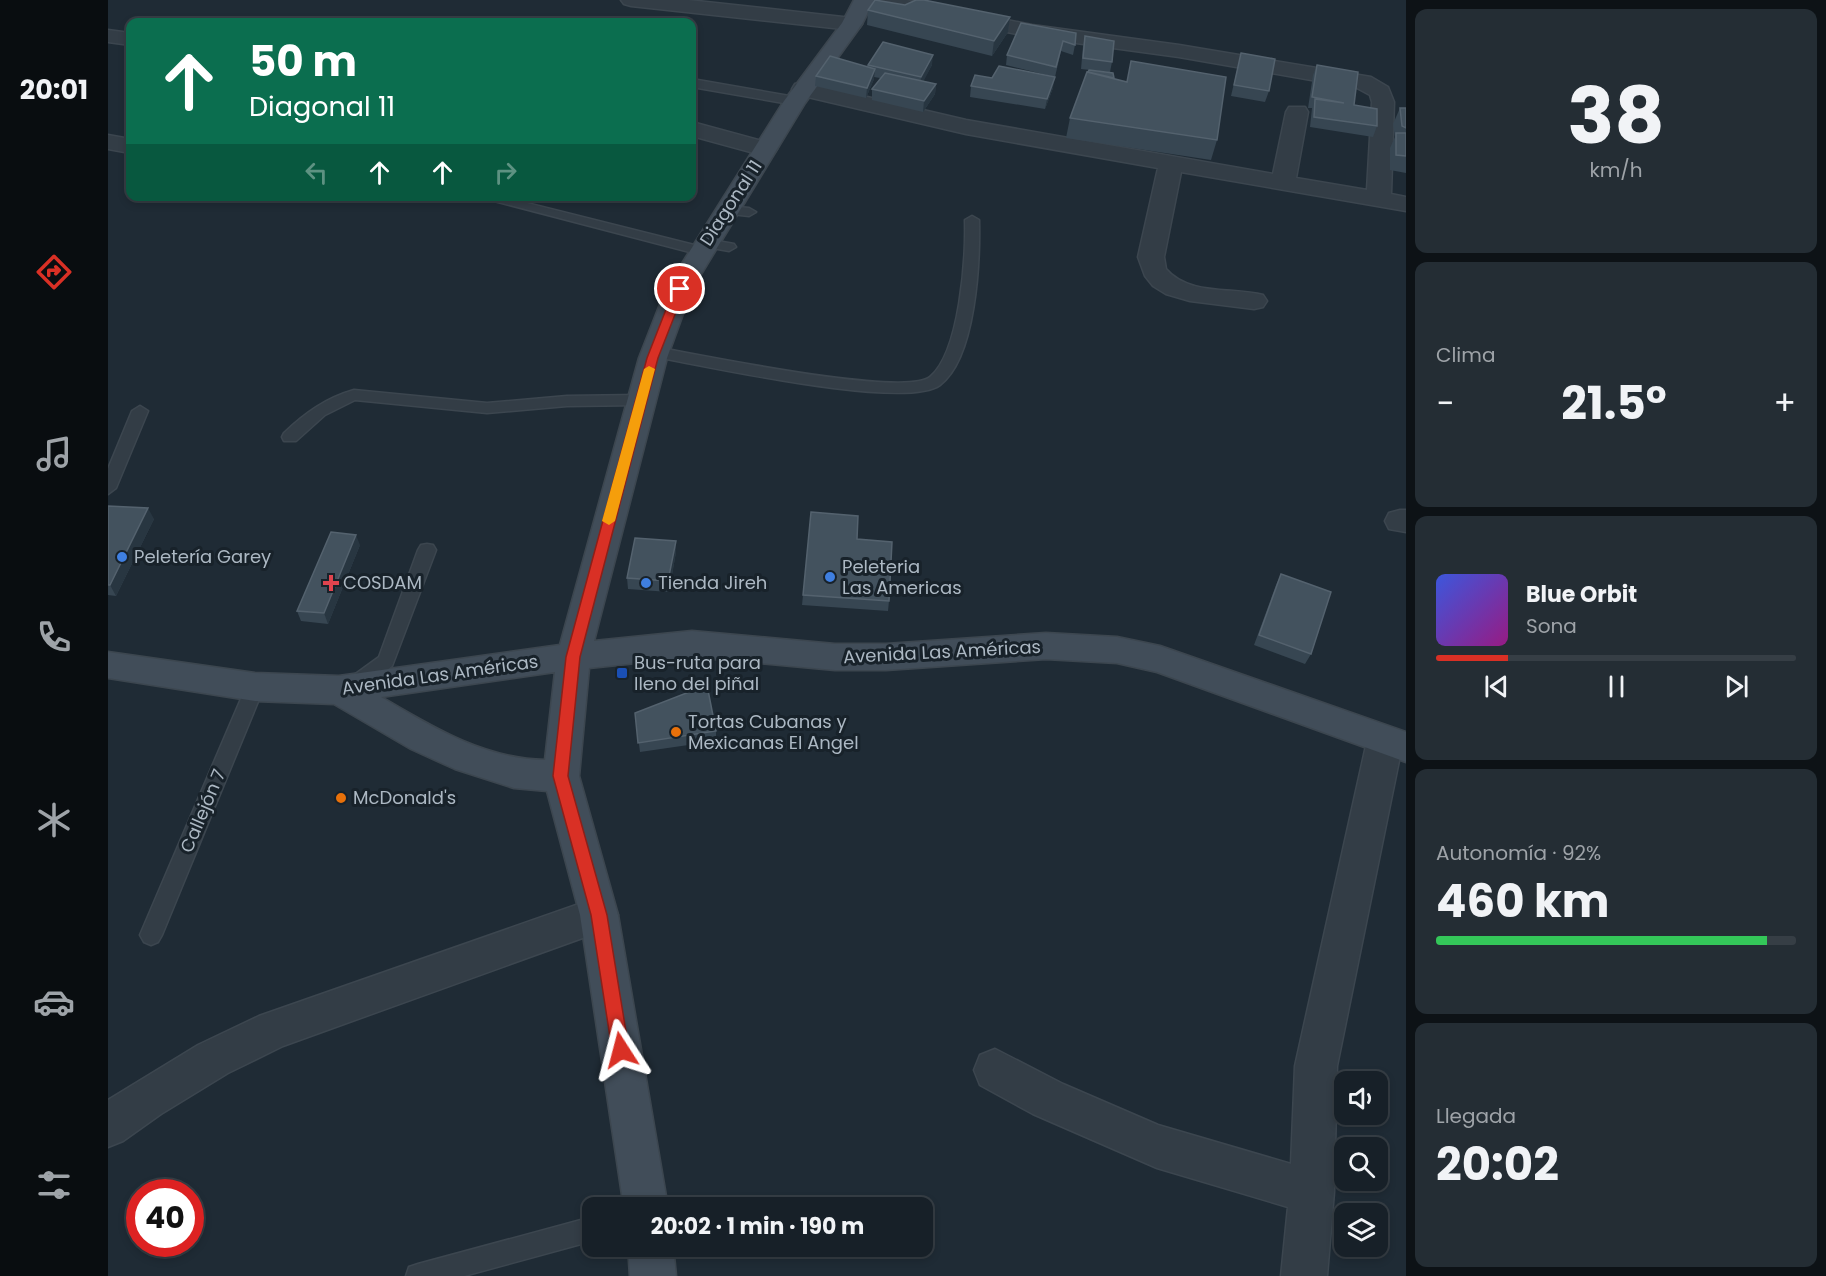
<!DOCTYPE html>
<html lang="es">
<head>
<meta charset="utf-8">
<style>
	body { margin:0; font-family:Poppins,sans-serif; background:#242d34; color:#f1f3f6; height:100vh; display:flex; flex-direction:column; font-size:22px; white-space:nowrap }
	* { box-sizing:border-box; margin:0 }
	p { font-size:20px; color:#9ea3a8 }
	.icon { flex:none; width:33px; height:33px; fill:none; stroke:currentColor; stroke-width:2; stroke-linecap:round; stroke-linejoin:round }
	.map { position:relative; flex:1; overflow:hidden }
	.panel { display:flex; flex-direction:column; gap:9px; padding:9px; background:#0d1216; width:420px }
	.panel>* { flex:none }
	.guide { position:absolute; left:18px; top:18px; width:570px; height:183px; border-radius:12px; box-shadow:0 3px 9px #0003,0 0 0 2px #363e45; background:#0b6e4f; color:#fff; overflow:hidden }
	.controls { position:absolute; left:1226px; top:1071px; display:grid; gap:12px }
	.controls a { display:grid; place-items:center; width:54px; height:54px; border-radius:12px; background:#172028; box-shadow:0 3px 9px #0003,0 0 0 2px #363e45; font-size:30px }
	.speed { position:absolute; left:18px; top:1179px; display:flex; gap:12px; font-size:30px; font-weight:700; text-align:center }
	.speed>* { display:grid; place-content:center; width:78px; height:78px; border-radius:50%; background:#172028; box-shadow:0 3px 9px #0003,0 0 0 2px #363e45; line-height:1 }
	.speed .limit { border:9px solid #d22; background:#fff; color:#111 }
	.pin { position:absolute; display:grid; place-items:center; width:51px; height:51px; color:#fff; margin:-26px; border:3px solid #fff; border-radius:50%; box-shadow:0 2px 6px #0007 }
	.me { position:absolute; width:66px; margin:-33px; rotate:351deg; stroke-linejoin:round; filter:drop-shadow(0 0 4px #0008) }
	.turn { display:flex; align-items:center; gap:21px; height:126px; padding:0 24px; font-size:27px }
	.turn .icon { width:78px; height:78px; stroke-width:2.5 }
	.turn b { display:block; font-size:42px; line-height:51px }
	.lanes { display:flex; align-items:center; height:57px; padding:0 24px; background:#0003; justify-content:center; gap:30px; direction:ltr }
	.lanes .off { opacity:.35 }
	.big { font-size:45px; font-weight:700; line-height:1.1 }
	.panel .widget { flex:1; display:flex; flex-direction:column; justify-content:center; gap:9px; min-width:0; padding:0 21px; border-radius:12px; background:#242d34 }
	.panel .dial { align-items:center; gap:0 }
	.dial b { font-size:78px; line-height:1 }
	.song { display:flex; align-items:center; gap:18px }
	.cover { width:72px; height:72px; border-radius:9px; background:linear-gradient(135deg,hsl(230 70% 55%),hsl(310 70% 35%)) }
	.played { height:6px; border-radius:3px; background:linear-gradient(90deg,#d93025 20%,#363e45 20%) }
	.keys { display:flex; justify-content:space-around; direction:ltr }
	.heat { display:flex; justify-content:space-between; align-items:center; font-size:33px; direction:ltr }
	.charge { height:9px; border-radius:4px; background:linear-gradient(90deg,#34c759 92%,#363e45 0) }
	.trip { position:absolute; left:474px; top:1197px; width:351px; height:60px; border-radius:12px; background:#172028; box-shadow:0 3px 9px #0003,0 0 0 2px #363e45; font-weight:700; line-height:60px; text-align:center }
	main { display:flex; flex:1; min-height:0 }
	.tab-bar { display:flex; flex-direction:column; width:108px; justify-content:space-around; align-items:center; background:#090d10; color:#9ea3a8 }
	.tab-bar .icon { width:42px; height:42px }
	.tab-bar .current { color:#d93025 }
	.tab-bar b { font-size:27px; color:#f1f3f6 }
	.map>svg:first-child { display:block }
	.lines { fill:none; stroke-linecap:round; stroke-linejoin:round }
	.lane-casing { stroke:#3c464f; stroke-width:3 }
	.street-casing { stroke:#3c464f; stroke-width:3 }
	.secondary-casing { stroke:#3c464f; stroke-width:3 }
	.lane { fill:#333d46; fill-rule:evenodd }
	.street { fill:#333d46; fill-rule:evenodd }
	.secondary { fill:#414d59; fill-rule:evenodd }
	.wall { fill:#374652 }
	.shaded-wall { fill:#283641 }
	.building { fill:#43525e; stroke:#54626e; stroke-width:1.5 }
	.route { fill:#d93025; stroke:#8d1f18; stroke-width:1.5 }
	.slow { fill:#f59e0b }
	.shop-dot { fill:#3f7fe0; stroke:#18222a; stroke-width:2 }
	.health-dot { fill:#e0444e; stroke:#18222a; stroke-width:2 }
	.transit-dot { fill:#1a4fb4; stroke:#18222a; stroke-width:2 }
	.food-dot { fill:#e8710a; stroke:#18222a; stroke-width:2 }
	.labels { text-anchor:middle; stroke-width:6; stroke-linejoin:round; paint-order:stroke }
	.street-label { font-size:18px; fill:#acb8c3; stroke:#18222a }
	.poi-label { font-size:18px; fill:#acb8c3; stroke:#18222a; text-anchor:start }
</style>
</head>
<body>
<main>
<nav class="tab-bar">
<b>20:01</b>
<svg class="icon current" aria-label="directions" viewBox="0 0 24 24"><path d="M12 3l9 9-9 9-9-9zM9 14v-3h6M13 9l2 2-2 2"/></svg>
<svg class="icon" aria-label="music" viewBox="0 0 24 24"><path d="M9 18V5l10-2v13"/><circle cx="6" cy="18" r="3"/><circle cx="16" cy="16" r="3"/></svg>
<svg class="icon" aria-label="phone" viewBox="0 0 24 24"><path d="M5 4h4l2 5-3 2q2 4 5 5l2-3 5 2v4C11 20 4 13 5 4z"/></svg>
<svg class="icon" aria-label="climate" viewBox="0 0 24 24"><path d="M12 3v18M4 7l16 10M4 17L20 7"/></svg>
<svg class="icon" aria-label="car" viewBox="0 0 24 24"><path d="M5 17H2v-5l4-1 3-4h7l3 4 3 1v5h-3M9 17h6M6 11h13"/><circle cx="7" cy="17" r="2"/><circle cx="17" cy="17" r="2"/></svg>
<svg class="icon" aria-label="filters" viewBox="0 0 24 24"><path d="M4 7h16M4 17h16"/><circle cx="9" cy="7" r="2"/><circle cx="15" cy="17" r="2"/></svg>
</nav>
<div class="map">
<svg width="1298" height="1276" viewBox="0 0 1298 1276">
	<rect width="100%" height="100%" fill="#1f2b35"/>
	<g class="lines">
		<defs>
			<path id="lane" d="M584 79 687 97 693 101 687 105 584 87Z
				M367 196H391L598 248 600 251 593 255Z
				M619 206 641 208 648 212 641 216 614 213 612 210Z
				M864 216 871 220C872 262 868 358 832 385 797 411 595 365 547 357L540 352 547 347C588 354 796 398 822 377 852 352 858 258 857 220Z
				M598 239 626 244 628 247 621 251 593 246 591 243Z
				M246 390 379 403 459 396 533 395 541 400 533 405 459 406 379 413 247 400 217 415 188 441H176L174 437 176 433C197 413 218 398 246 390Z
				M32 406 40 411 8 488 0 494V469L24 411Z
				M319 544 325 545 328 550 284 666 256 688 249 690 242 688 240 683 242 678 271 657 310 550 313 545Z
				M147 679 154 682 156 687 54 935 50 942 43 945 36 942 32 935 138 687 140 682Z
				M484 1217V1241L356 1276H298L301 1267 310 1264Z"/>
			<path id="street" d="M513 0H580L744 18 751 20 754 24 751 28 744 30 523 6 516 4Z
				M758 0H799L924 25 1071 45 1263 77 1280 87 1286 102 1283 194 1298 197V211L1073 172 1056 257 1058 269C1081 296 1125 287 1155 295L1159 301 1155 307 1146 309 1082 301 1058 294 1045 286 1037 276 1030 257 1050 168 858 134 687 94 684 89 687 84 695 82 858 120 1165 174 1178 112 1181 107H1197L1200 112 1188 178 1259 190 1264 102 1262 95 1249 88 1071 57 924 37 768 6 761 4Z
				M0 30 22 33V45L0 42Z
				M584 122 665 144 669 149 665 154 657 156 584 136Z
				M0 135 22 139V153L0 149Z
				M1292 510H1298V532L1281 529 1277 521 1281 513Z
				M1277 726 1289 731 1295 741 1229 1066 1226 1192 1219 1276H1173L1180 1207 1049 1168 925 1114 872 1085 866 1070 872 1055 887 1049 955 1084 1050 1125 1183 1164 1187 1066 1259 741 1265 731Z
				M491 897 505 903 510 915 505 927 175 1046 120 1073 53 1114 15 1141 0 1147V1100L90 1045 151 1016Z"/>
			<path id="secondary" d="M746 0H766L754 24 697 103 584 289 559 358 486 641 584 631 727 644H778L938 633 1009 637 1052 646 1298 732V762L1049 672 1009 663 938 659 778 670H727L584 657 481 668 471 776 510 915 560 1208H516L472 915 439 791 406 788 347 769 303 749 226 704 147 701 0 678V652L147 673 231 676 452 645 531 358 558 289 676 101 734 23ZM447 672 437 760C376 759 324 727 273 697Z
				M520 1246H565L568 1276H522Z"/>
		</defs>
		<!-- lane casing -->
		<use href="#lane" class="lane-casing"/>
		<!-- street casing -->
		<use href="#street" class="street-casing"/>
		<!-- secondary casing -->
		<use href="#secondary" class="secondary-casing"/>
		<!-- lane -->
		<use href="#lane" class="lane"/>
		<!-- street -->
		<use href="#street" class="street"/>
		<!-- secondary -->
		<use href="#secondary" class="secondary"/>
	</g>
	<!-- wall -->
	<path class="wall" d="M797 5 902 17 900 32 884 56 759 25 760 10Z
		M913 23 967 45 965 55 953 51 947 77 898 65 899 55Z
		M977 36 1004 62 1002 72 1006 78 1109 140 1103 160 958 138 962 118 1000 72 973 69 975 46Z
		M1133 53 1161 91 1157 102 1123 96Z
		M760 65H824L815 81 828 84 827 94 815 112 764 100V89L772 78 766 77V79L758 98 707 86 708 76 760 67Z
		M1209 65 1246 105 1269 126 1265 137 1202 127 1204 108H1200L1205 75Z
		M884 78 945 88 937 109 862 97 863 86Z
		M1292 108H1298V173L1282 170V148L1287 137 1285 124Z
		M0 506 46 519 8 596 0 595Z
		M749 539 781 601 780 611 694 605 695 595Z
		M252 545 220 624 193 621 189 611Z
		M568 552 561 592 520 589 519 578Z
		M1173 574 1203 654 1197 664 1146 645 1168 585Z
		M527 713 608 731V741L532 752Z"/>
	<!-- shaded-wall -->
	<path class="shaded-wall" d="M902 17 900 32 884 56 886 41Z
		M825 55 824 65 812 88 813 77Z
		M767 69 766 79 758 98 759 88Z
		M947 77 945 88 937 109 939 99Z
		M828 84 827 94 815 112 816 101Z
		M40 508 46 519 8 596 2 585Z
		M248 535 252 545 220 624 216 613Z
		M568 541V552L561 592 560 581Z"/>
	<!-- building -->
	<path class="building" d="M767 0 797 5 808 0H816L902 17 886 41 760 10Z
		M913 23 968 33 967 45 955 41 948 67 899 55Z
		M977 36 1006 41 1004 62 975 58Z
		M775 42 825 55 813 77 760 65Z
		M1133 53 1167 59 1161 91 1126 85Z
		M722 56 767 69 759 88 708 76Z
		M1023 61 1118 77 1109 140 962 118 979 72 1019 82Z
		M1209 65 1250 72 1246 105 1269 109V126L1206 117 1207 99 1236 103 1204 97Z
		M891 66 947 77 939 99 863 86 867 75 884 78Z
		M981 70 1005 73 1006 78 980 72Z
		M777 73 828 84 816 101 764 89Z
		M1292 108H1298V128L1294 126Z
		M1288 133H1298V156L1288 155Z
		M0 506 40 508 2 585H0Z
		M703 512 750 516 749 539 784 542 781 601 695 595Z
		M223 532 248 535 216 613 189 611Z
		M527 538 568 541 560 581 519 578Z
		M1173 574 1223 592 1203 654 1151 635Z
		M599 685 608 731 530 743 527 713Z"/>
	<!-- route -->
	<path class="route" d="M572 286 577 289 550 358 472 657 460 776 499 915 521 1050 519 1056 513 1058 507 1056 504 1050 483 915 445 776 458 657 539 358 566 289Z"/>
	<!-- slow -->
	<path class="slow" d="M541 366 547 369 507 521 501 525 494 521 536 369Z"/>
	<!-- markers -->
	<g class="shop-dot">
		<circle cx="14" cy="557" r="6"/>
		<circle cx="722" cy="577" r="6"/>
		<circle cx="538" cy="583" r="6"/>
	</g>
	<path class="health-dot" d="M220 574h6v6h6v6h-6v6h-6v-6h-6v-6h6z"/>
	<rect class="transit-dot" x="508" y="667" width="12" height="12" rx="3"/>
	<g class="food-dot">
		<circle cx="568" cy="732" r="6"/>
		<circle cx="233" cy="798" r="6"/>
	</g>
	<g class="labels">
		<!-- street labels -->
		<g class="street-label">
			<text transform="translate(623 203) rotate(-57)" y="6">Diagonal 11</text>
			<text transform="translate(834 652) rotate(-3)" y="6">Avenida Las Américas</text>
			<text transform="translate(332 675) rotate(-8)" y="6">Avenida Las Américas</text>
			<text transform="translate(95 811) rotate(-67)" y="6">Callejón 7</text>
		</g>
		<!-- poi labels -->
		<g class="poi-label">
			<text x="26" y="563">Peletería Garey</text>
			<text x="734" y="573">Peleteria<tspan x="734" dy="21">Las Americas</tspan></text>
			<text x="235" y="589">COSDAM</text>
			<text x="550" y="589">Tienda Jireh</text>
			<text x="526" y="669">Bus-ruta para<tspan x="526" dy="21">lleno del piñal</tspan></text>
			<text x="580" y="728">Tortas Cubanas y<tspan x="580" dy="21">Mexicanas El Angel</tspan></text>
			<text x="245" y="804">McDonald's</text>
		</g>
	</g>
</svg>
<div class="controls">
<a><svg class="icon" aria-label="sound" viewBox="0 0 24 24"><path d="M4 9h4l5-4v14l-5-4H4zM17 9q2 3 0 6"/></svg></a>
<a><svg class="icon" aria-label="search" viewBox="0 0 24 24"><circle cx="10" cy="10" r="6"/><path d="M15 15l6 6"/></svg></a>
<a><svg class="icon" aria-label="layers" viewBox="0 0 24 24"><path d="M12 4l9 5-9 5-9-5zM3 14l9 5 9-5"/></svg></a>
</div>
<div class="speed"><div class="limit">40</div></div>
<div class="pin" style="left:572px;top:289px;background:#d93025"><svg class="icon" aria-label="arrive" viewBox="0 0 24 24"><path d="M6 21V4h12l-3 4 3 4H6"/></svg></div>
<svg class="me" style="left:513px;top:1050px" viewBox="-20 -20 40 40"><path d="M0-17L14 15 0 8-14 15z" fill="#d93025" stroke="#fff" stroke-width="4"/></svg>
<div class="trip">20:02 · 1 min · 190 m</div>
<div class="guide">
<div class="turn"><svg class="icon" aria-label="ahead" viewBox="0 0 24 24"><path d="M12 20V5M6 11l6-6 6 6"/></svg><div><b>50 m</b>Diagonal 11</div></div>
<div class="lanes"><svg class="icon off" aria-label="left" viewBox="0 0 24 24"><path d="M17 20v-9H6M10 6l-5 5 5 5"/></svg><svg class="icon" aria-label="ahead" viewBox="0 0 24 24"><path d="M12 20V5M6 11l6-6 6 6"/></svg><svg class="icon" aria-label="ahead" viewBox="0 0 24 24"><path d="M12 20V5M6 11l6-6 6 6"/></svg><svg class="icon off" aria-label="right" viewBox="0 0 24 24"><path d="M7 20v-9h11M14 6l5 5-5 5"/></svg></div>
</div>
</div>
<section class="panel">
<div class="widget dial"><b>38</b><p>km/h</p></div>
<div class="widget"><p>Clima</p>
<div class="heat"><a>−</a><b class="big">21.5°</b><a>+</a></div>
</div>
<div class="widget">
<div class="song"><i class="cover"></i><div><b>Blue Orbit</b><p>Sona</p></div></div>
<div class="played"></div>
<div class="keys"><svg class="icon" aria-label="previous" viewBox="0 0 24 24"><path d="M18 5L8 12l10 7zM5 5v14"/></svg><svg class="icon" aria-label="pause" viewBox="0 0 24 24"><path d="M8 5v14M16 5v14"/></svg><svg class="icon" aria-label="next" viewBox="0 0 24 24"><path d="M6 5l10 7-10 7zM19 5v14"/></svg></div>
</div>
<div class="widget"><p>Autonomía · 92%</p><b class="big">460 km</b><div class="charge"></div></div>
<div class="widget"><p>Llegada</p><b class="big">20:02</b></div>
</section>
</main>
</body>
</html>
